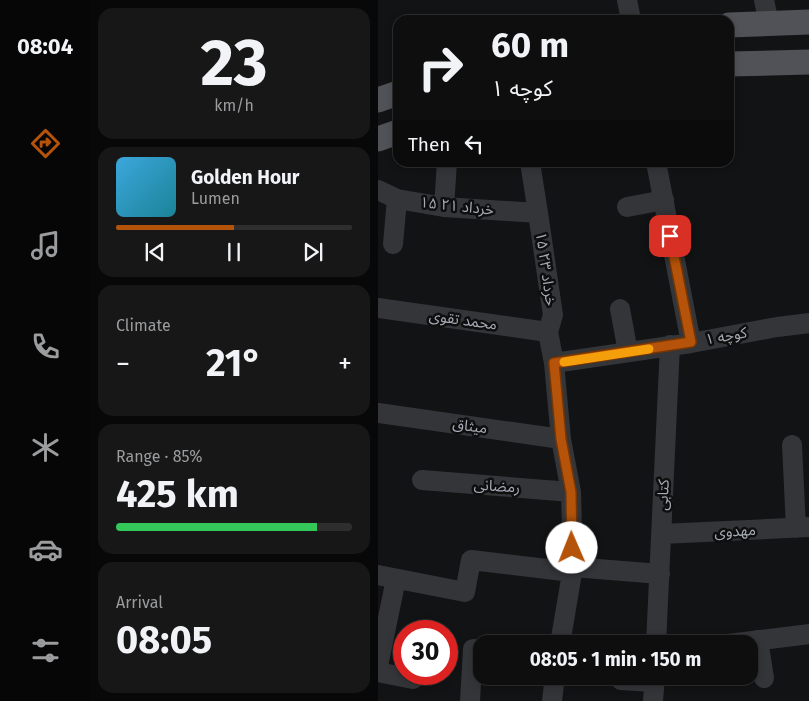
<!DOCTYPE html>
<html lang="en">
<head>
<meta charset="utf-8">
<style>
	body { margin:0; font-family:"Fira Sans","Noto Sans Arabic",sans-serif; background:#171718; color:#f1f3f6; height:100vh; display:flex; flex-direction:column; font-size:19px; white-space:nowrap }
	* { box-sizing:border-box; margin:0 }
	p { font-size:16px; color:#9b9c9e }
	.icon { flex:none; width:28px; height:28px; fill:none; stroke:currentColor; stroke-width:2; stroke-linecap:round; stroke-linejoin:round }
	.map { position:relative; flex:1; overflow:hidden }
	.details { display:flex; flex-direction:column; gap:8px; padding:8px; background:#080808; width:288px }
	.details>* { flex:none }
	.banner { position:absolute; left:15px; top:15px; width:341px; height:152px; border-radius:15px; box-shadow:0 2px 8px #0003,0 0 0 1px #2e2e2f; background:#0e0e0f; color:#f1f3f6; overflow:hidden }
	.speed { position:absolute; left:15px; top:620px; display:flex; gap:10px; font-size:25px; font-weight:700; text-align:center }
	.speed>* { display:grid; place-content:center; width:65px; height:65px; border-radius:50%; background:#0e0e0f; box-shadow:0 2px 8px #0003,0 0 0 1px #2e2e2f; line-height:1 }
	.speed .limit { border:8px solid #d22; background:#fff; color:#111 }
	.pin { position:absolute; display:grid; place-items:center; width:42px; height:42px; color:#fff; margin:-21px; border-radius:10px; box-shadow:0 2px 8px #0006 }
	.me { position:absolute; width:55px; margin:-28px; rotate:359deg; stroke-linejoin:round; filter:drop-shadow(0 0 4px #0008) }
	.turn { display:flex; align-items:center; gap:18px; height:105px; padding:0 15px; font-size:22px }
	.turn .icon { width:65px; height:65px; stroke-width:2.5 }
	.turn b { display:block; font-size:35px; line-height:42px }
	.then { display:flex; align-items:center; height:48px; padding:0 15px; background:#0003; gap:10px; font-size:19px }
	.big { font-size:38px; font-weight:700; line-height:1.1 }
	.details .card { flex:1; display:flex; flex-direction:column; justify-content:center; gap:8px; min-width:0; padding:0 18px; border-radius:15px; background:#171718 }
	.details .dial { align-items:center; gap:0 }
	.dial b { font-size:65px; line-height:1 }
	.song { display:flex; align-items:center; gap:15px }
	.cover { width:60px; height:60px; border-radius:8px; background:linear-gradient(135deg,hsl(200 70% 55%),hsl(190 70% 35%)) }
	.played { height:5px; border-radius:2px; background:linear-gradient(90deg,#b45309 50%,#2e2e2f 50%) }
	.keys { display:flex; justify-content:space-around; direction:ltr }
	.heat { display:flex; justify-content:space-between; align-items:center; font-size:28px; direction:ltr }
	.charge { height:8px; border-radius:4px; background:linear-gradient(90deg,#34c759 85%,#2e2e2f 0) }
	.trip { position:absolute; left:95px; top:635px; width:285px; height:50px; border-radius:15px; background:#0e0e0f; box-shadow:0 2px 8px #0003,0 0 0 1px #2e2e2f; font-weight:700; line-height:50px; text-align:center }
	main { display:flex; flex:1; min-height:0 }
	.dock { display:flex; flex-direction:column; width:90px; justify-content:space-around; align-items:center; background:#060606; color:#9b9c9e }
	.dock .icon { width:35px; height:35px }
	.dock .selected { color:#b45309 }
	.dock b { font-size:22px; color:#f1f3f6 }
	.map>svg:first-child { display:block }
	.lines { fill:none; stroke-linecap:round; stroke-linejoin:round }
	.minor { stroke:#343539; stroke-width:20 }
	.major { stroke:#505258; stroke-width:25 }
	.route-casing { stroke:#753606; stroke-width:12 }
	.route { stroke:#b45309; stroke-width:9 }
	.slow { stroke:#f59e0b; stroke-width:9 }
	.labels { text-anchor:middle; stroke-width:5; stroke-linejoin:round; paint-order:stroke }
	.street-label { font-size:15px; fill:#a5aab4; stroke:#0e0e0f }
</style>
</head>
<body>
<main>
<nav class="dock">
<b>08:04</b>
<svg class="icon selected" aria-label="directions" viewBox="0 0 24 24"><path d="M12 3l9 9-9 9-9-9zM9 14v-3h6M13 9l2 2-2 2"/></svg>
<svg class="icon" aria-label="music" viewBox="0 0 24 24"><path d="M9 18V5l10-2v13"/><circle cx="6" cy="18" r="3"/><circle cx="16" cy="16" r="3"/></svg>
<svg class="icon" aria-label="phone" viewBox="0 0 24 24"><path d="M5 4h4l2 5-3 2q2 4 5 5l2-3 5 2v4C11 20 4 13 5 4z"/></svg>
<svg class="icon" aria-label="climate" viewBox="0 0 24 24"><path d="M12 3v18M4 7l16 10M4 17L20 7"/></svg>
<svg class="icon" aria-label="car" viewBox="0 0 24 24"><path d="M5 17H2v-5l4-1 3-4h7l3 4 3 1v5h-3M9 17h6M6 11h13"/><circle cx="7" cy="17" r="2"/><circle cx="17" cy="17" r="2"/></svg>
<svg class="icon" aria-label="filters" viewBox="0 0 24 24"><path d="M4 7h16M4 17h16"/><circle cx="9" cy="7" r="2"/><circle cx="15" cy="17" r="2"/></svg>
</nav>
<section class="details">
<div class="card dial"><b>23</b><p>km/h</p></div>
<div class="card">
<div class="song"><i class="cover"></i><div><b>Golden Hour</b><p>Lumen</p></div></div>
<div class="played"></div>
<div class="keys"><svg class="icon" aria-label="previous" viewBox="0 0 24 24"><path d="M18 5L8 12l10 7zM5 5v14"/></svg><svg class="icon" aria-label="pause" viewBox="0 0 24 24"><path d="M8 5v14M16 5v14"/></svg><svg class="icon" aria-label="next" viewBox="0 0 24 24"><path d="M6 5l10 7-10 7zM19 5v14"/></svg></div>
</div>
<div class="card"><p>Climate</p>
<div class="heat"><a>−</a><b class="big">21°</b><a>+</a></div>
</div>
<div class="card"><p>Range · 85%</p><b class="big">425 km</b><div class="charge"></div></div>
<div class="card"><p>Arrival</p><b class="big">08:05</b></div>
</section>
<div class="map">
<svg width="432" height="701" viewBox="0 0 432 701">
	<rect width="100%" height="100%" fill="#121314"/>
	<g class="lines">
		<!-- minor -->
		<path class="minor" d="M249 0 253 20
			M386 0 391 23
			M152 162 160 213 175 315 170 332 176 363 183 439 193 492 195 567 182 644
			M278 162 313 343
			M0 190 19 199 66 207 160 213
			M66 207 69 162
			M249 207 286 200
			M15 244 19 199
			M0 308 170 332
			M242 309 250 352
			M176 363 313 343 399 327 432 323
			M0 413 183 439
			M414 445 418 528
			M44 480 193 492
			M283 534 432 527
			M195 567 282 574
			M0 575 87 592 93 560 194 572
			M380 640 386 678
			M278 644 292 345
			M350 644 432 634
			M0 666 18 579
			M0 672 35 679
			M243 680 276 682
			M92 701 95 649 104 650
			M174 701 177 676
			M275 701 277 676"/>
		<!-- major -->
		<path class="major" d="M351 25 432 22
			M351 64 432 62
			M0 100 20 93
			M0 139 20 132"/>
	</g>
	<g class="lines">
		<defs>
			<path id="route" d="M194 548 193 492 183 439 176 363 313 342 292 236"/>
		</defs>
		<!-- route casing -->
		<use href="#route" class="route-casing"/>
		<!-- route -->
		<use href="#route" class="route"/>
		<!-- slow -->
		<path class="slow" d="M186 362 271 349"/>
	</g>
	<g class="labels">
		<!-- street labels -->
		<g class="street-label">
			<text transform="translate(79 206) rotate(6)" y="5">۱۵ خرداد ۲۱</text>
			<text transform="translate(168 269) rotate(82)" y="5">۱۵ خرداد ۲۳</text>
			<text transform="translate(85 320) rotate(8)" y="5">محمد تقوی</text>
			<text transform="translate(348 336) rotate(-10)" y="5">کوچه ۱</text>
			<text transform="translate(92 426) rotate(8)" y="5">میثاق</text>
			<text transform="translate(119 486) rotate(4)" y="5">رمضانی</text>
			<text transform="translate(285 495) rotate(-87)" y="5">کتابی</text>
			<text transform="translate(357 531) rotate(-3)" y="5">مهدوی</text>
		</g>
	</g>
</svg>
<div class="speed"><div class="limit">30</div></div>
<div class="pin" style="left:292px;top:236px;background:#d93025"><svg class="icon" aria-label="arrive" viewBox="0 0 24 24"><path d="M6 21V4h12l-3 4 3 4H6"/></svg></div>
<svg class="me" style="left:194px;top:548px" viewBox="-20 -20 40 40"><circle r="19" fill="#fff"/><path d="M0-13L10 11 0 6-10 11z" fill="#b45309"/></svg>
<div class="trip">08:05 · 1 min · 150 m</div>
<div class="banner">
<div class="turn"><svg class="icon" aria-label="right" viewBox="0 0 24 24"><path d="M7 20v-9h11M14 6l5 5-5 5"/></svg><div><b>60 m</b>کوچه ۱</div></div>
<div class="then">Then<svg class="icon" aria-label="left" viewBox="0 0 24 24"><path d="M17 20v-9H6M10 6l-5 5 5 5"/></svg></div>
</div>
</div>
</main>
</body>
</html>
